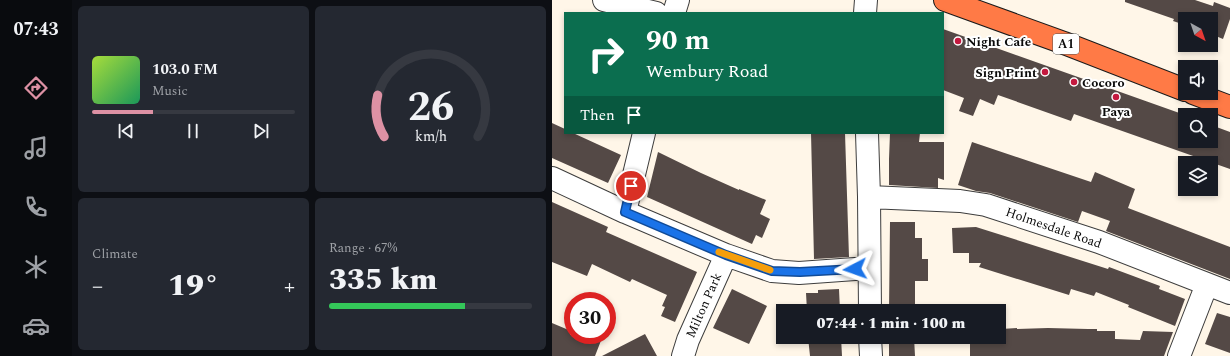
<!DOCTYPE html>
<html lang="en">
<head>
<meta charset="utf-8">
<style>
	body { margin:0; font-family:Spectral,serif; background:#242831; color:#f1f3f6; height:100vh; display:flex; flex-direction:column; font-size:15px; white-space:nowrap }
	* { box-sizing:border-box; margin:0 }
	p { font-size:13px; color:#9ea1a6 }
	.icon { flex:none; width:22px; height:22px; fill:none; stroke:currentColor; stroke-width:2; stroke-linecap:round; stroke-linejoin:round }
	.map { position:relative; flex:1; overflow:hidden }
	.drawer { display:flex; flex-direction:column; gap:6px; padding:6px; background:#0d0f14; width:480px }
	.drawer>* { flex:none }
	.hud { position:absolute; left:12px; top:12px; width:380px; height:122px; border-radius:0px; box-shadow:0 2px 6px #0003; background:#0b6e4f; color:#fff; overflow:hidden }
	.needle { width:26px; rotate:140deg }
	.buttons { position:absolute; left:626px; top:12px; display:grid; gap:8px }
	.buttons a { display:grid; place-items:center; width:40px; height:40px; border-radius:0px; background:#171b24; box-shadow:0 2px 6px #0003; font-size:20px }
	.speed { position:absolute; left:12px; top:292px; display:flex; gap:8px; font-size:20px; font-weight:700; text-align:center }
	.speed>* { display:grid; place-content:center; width:52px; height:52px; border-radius:50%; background:#171b24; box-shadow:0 2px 6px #0003; line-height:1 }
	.speed .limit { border:6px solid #d22; background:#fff; color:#111 }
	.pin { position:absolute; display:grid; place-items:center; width:34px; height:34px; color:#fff; margin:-17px; border:2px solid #fff; border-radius:50%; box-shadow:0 1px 4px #0007 }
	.me { position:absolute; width:44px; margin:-22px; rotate:266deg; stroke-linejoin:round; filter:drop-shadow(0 0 3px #0008) }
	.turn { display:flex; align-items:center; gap:14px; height:84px; padding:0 16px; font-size:18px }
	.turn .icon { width:52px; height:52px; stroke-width:2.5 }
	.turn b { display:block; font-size:28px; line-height:34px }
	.then { display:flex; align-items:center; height:38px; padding:0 16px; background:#0003; gap:8px; font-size:15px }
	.big { font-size:30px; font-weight:800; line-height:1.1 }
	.drawer .card { flex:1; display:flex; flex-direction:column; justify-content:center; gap:6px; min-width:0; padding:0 14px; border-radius:6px; background:#242831 }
	.drawer .dial { align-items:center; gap:0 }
	.dial svg { height:104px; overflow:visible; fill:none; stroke:#363941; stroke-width:7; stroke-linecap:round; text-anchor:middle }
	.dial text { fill:#f1f3f6; stroke:none }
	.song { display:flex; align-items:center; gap:12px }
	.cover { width:48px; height:48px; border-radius:6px; background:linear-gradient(135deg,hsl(80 70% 55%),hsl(150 70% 35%)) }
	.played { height:4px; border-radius:2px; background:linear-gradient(90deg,#dd91a4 30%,#363941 30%) }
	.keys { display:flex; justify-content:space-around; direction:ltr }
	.heat { display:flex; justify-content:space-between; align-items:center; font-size:22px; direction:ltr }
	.charge { height:6px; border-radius:3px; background:linear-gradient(90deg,#34c759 67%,#363941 0) }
	.drawer .tiles { flex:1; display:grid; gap:6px; grid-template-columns:repeat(2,1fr) }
	.trip { position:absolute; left:224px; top:304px; width:230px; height:40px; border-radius:0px; background:#171b24; box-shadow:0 2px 6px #0003; font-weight:800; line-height:40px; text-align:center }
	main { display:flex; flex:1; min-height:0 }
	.tabs { display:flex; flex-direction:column; width:72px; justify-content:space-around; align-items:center; background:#090b0e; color:#9ea1a6 }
	.tabs .icon { width:28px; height:28px }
	.tabs .selected { color:#dd91a4 }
	.tabs b { font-size:18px; color:#f1f3f6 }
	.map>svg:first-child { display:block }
	.building { fill:#544946 }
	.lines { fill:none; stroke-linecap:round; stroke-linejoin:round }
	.minor-casing { stroke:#3d3d3d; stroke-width:24 }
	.highway-casing { stroke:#1b1b1b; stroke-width:24 }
	.minor { stroke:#fff; stroke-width:22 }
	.highway { stroke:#ff7a46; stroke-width:22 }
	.route-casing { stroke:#114b97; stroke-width:10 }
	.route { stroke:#1a73e8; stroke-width:7 }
	.slow { stroke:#f59e0b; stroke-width:7 }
	.poi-dot { fill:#c4193f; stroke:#fff; stroke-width:1.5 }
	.labels { text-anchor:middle; stroke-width:4; stroke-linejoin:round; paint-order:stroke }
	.shield { fill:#fff; stroke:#545454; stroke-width:1 }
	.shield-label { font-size:12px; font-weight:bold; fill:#0a0a0a }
	.poi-label { font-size:13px; font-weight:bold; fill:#0a0a0a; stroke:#fff; text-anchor:start }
	.street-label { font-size:13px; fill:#0a0a0a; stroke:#fff }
</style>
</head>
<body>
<main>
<nav class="tabs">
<b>07:43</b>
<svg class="icon selected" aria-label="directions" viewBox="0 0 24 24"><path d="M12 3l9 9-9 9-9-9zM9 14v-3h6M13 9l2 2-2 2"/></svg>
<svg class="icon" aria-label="music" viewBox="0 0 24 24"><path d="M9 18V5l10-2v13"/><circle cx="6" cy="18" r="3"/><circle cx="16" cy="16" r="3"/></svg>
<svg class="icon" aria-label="phone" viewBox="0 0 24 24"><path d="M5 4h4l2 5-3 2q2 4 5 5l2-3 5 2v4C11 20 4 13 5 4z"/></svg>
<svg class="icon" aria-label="climate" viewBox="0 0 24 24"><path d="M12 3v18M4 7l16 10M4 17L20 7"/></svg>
<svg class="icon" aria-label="car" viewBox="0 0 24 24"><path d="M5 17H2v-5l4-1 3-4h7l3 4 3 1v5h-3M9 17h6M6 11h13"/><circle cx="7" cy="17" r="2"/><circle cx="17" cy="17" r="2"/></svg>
</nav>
<section class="drawer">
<div class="tiles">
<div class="card">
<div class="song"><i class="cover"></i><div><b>103.0 FM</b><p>Music</p></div></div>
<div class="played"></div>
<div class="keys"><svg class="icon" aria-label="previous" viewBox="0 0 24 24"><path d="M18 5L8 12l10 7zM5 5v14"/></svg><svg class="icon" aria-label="pause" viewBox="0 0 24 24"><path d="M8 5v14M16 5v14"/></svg><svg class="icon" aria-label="next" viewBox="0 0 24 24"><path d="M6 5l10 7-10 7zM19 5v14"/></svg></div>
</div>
<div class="card dial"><svg viewBox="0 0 100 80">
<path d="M14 69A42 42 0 1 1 86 69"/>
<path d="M14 69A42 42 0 0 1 9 37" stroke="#dd91a4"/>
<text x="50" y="56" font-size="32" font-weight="700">26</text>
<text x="50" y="72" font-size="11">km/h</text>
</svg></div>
<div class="card"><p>Climate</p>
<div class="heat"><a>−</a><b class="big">19°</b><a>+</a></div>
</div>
<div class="card"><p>Range · 67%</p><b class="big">335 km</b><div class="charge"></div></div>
</div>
</section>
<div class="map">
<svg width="678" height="356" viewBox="0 0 678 356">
	<rect width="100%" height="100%" fill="#fff6e8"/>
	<!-- building -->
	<path class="building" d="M573 0H643L661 6 662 2 678 8V19L671 39 659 34V19H633V25L621 21 622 19 573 2Z
		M391 29 633 115V141H659V125L678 132V169L522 114 519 121 446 95 442 105 428 99 421 116 407 111 412 98 391 90Z
		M0 123 13 129V133H21L69 155 56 183 0 158Z
		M259 133H293L297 257 262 259Z
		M338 133H368L367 142H392V180L386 178V188L337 185V159Z
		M420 142 539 182 543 172 583 189 576 208 678 247V279L554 231 558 221 530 211 526 222 438 193 424 191 406 185Z
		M106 152 149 173 187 190V189L214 200 208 214 218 219 210 238 204 235 200 244 95 197Z
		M0 202 56 227 54 232 145 272 123 322 109 316 113 307 110 306 115 295 80 279 78 282 40 264 35 276 0 262Z
		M338 222H363V238H370V259H376V281H363V311H337Z
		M424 227 556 269 557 267 608 286 607 289 633 299 623 326 576 307 577 305 544 292 542 296 519 289 517 295 427 267 429 263H417V253H401L400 228Z
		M180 289 215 306 197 344 161 328Z
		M287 289 288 311H255L254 293H266V290Z
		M665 313 678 317V353L653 344Z
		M0 323 19 331 18 335H41L50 338 43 356H0Z
		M465 328V329L496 328 536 329H545V331H563V339L588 340 591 331 621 332 612 356H418V337H449V329Z
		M93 334 105 356H50Z
		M256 337H289L290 356H258Z
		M337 337H362L363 356H337Z"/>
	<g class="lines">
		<defs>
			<path id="minor" d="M52 0 104 13
				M122 13 126 0
				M313 13 314 0
				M315 133 317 197 318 311
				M0 178 73 212 174 255 220 271 247 273 317 268
				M317 197 408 201 434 205 547 242 678 293
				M73 212 92 133
				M318 337 319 356
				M131 356 136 340 174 255
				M627 356 655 284"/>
			<path id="highway" d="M393 0 512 43 633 90
				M641 93 678 107"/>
		</defs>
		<!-- minor casing -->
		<use href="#minor" class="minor-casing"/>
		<!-- highway casing -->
		<use href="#highway" class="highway-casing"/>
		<!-- minor -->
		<use href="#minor" class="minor"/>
		<!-- highway -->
		<use href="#highway" class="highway"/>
	</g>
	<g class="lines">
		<defs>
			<path id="route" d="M79 186 73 212 174 255 220 271 248 272 303 269"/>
		</defs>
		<!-- route casing -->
		<use href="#route" class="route-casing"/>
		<!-- route -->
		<use href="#route" class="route"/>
		<!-- slow -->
		<path class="slow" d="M167 252 218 270"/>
	</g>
	<!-- markers -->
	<g class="poi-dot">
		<circle cx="406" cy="41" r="4"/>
		<circle cx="493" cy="72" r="4"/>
		<circle cx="522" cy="82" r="4"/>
		<circle cx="564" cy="97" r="4"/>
	</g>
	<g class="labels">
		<!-- shield labels -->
		<rect class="shield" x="501" y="34" width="26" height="20" rx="3"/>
		<g class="shield-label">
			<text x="514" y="48">A1</text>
		</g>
		<!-- poi labels -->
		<g class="poi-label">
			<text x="414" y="46">Night Cafe</text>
			<text x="485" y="77" text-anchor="end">Sign Print</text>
			<text x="530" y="87">Cocoro</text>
			<text x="564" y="116" text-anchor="middle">Paya</text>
		</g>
		<!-- street labels -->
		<g class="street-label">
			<text transform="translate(502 227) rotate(19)" y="5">Holmesdale Road</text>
			<text transform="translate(151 305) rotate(-66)" y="5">Milton Park</text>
		</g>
	</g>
</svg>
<div class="buttons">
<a><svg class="needle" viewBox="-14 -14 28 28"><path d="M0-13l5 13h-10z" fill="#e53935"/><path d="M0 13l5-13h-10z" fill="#9ea1a6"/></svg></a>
<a><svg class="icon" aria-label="sound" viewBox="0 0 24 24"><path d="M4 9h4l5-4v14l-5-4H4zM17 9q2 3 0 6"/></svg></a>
<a><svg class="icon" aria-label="search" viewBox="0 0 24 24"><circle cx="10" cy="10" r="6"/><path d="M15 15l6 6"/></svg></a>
<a><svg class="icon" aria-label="layers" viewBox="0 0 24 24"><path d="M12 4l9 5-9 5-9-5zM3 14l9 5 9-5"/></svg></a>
</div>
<div class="speed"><div class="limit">30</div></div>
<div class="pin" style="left:79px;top:186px;background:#d93025"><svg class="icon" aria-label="arrive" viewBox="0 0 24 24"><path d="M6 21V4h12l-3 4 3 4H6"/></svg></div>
<svg class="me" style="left:303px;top:269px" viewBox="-20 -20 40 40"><path d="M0-17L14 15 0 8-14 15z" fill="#1a73e8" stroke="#fff" stroke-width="4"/></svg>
<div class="trip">07:44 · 1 min · 100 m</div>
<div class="hud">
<div class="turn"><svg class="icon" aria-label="right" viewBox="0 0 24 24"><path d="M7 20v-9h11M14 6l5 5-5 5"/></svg><div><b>90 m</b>Wembury Road</div></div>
<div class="then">Then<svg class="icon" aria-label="arrive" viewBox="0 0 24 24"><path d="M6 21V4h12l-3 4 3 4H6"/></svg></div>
</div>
</div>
</main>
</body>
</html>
